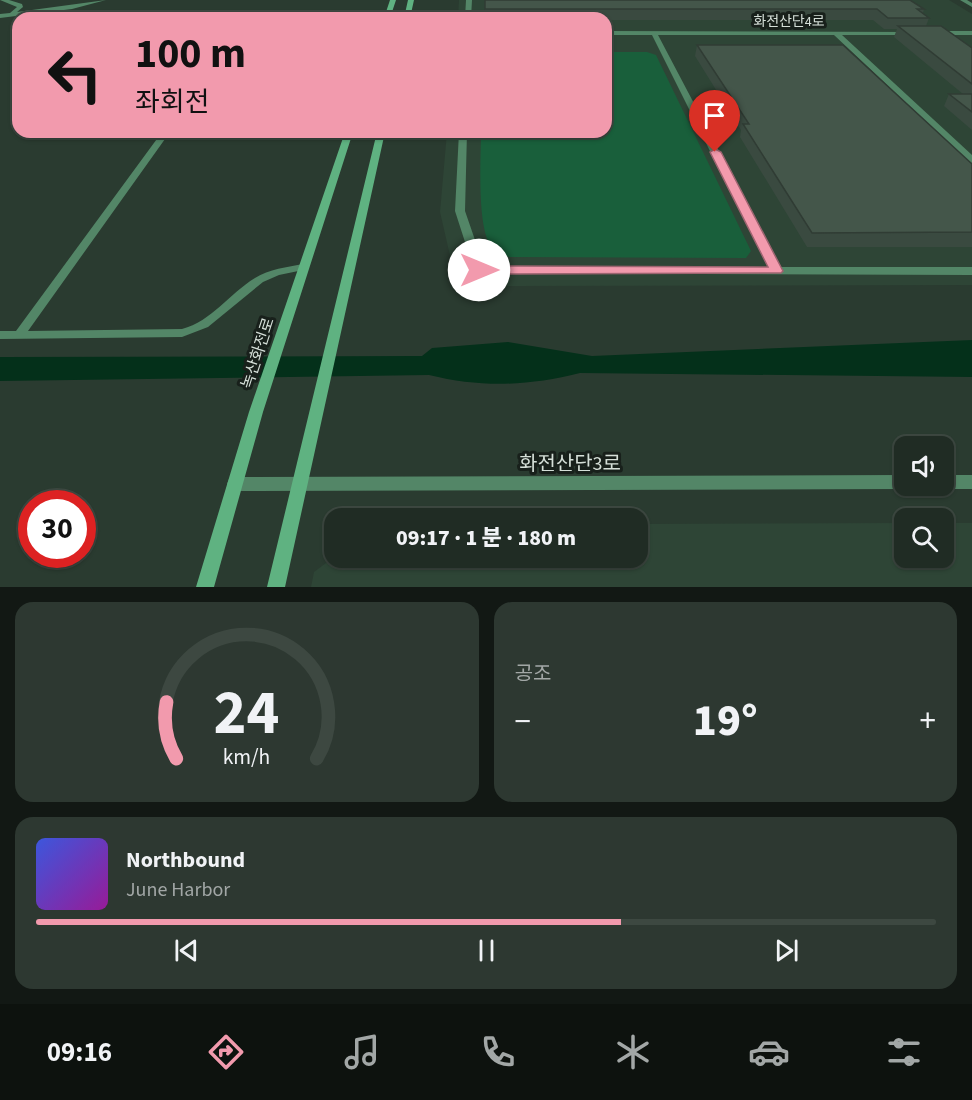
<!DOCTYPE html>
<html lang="ko">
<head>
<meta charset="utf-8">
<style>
	body { margin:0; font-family:"Source Sans 3","Noto Sans KR",sans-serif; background:#2d3831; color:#f1f3f6; height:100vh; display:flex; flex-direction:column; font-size:22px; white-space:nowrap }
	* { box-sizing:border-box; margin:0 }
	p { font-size:20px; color:#a2a7a6 }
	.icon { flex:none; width:33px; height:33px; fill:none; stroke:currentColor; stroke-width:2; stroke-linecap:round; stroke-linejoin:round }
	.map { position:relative; height:587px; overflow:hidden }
	.details { display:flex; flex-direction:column; gap:15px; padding:15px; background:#121814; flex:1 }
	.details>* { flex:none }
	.top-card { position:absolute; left:12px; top:12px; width:600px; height:126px; border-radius:18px; box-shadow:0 2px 4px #0004,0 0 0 2px #3d4841; background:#f29aad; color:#111; overflow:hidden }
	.fabs { position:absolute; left:894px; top:436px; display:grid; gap:12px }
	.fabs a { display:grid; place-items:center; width:60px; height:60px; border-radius:12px; background:#202c24; box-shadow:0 2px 4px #0004,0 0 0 2px #3d4841; font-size:30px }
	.speed { position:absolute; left:18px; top:490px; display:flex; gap:12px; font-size:30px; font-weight:700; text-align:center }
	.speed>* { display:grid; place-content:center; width:78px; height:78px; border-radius:50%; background:#202c24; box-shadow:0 2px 4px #0004,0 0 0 2px #3d4841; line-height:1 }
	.speed .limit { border:9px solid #d22; background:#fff; color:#111 }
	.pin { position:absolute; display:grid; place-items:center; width:51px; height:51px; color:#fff; margin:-62px -26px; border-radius:50% 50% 50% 0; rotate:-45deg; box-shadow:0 0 6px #0007 }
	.pin .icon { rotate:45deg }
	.me { position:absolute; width:66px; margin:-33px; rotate:90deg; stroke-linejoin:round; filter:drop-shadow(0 0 4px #0008) }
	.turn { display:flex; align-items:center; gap:21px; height:126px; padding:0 24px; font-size:27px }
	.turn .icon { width:78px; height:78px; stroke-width:2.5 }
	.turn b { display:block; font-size:42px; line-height:51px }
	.big { font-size:45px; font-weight:800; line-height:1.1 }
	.details .widget { flex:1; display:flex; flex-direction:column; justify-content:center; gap:9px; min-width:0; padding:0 21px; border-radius:18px; background:#2d3831 }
	.details .dial { align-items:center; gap:0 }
	.dial svg { height:156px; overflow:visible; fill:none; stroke:#3d4841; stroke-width:7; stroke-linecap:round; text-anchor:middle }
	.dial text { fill:#f1f3f6; stroke:none }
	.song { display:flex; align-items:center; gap:18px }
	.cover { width:72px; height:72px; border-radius:9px; background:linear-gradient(135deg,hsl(230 70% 55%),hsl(300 70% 35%)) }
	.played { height:6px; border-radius:3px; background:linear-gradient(90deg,#f29aad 65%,#3d4841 65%) }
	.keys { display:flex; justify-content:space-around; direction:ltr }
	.heat { display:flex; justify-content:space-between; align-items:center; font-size:33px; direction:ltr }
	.details .tiles { flex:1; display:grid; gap:15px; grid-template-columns:1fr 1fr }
	.widget:last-child { grid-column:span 2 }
	.trip { position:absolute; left:324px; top:508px; width:324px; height:60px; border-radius:18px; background:#202c24; box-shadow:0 2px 4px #0004,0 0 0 2px #3d4841; font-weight:800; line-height:60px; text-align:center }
	.tab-bar { display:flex; height:96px; justify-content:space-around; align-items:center; background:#0d120e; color:#a2a7a6 }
	.tab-bar .icon { width:42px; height:42px }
	.tab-bar .current { color:#f29aad }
	.tab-bar b { font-size:27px; color:#f1f3f6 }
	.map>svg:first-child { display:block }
	.built { fill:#2e4536 }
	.green { fill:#195f3b }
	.water { fill:#04301a }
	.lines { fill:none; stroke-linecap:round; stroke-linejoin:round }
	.service { fill:#538667; fill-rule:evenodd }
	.minor { fill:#538667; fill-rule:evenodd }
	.tertiary { fill:#538667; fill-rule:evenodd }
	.secondary { fill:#5fb281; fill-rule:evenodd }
	.wall { fill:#3a4a40 }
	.building { fill:#44564a; stroke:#303c34; stroke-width:1.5 }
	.route { fill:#f29aad; stroke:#9d6470; stroke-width:1.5 }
	.labels { text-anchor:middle; stroke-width:6; stroke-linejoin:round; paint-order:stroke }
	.far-street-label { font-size:14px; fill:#d5dfd8; stroke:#18201b }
	.street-label { font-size:16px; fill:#d5dfd8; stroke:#18201b }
	.near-street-label { font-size:20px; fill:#d5dfd8; stroke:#18201b }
</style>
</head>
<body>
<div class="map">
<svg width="972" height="587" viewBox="0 0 972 587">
	<rect width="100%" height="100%" fill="#2a3b30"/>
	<!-- built -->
	<path class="built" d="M459 0H949L972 14V285L457 286 440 212 447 132H606V18H458Z
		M904 523V558H944V523H972V587H311L314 572 334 557 638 558V524Z"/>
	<!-- green -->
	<path class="green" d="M606 52H647L656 55 751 251 746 258 510 257C504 256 497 254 493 249 476 232 481 157 481 132H606Z"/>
	<!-- water -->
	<path class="water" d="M972 340V377L580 373C528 386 482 388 429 375L0 381V357L422 356 432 348 508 342 592 356Z"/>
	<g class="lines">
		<!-- service -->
		<path class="service" d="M0 0H9L22 4 23 7 17 12 106 0 72 9 0 18V14L10 13 17 7Z
			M251 13 254 15 252 18H246Z
			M162 132H170L28 331 182 329C212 321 229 294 255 278 269 269 287 267 304 264L308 265 309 267 308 269 279 275 263 282 208 327 182 337 0 339V331H16Z"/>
		<!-- minor -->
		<path class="minor" d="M466 0H472L471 18H465Z
			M960 0H967L972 3V7Z
			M606 31 913 32 914 33 911 35H842L972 155V163L969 162 834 35H658L780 267H972V275L475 273 455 211 459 132H467L465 211 484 266 768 267 652 35H606Z
			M972 31V35H937L934 33 937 31Z"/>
		<!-- tertiary -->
		<path class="tertiary" d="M904 475V486H910L904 489 235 491 229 489 227 484 229 479 235 477Z
			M944 475H972V489H944L938 487 944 486Z"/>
		<!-- secondary -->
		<path class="secondary" d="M390 0H396L390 18H384Z
			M408 0H414L410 18H404Z
			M345 132H353L263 412 214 587H196L249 412Z
			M377 132H385L285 587H267Z"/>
	</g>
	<!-- wall -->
	<path class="wall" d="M485 0 924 9 923 13 929 18 926 26 972 48V130L944 106 949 94H963L894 37 897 29H884L873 20H606V18H485Z
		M697 45 972 164V247H807L740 137 741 130 695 56Z"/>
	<!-- building -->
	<path class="building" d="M485 0H910L924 9H917L929 18H888L877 9H485Z
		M898 26H941L972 48V84Z
		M697 45H843L972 164V232L812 233 743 124H749Z
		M949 94H972V112Z"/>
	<!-- route -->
	<path class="route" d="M715 149 721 152 783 271 781 273 479 274 472 270 479 266 768 267 710 152Z"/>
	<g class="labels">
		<!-- far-street labels -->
		<g class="far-street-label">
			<text x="789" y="26">화전산단4로</text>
		</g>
		<!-- street labels -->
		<g class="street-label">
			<text transform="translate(257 353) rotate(-72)" y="6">녹산화전로</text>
		</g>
		<!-- near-street labels -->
		<g class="near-street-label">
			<text x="570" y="470">화전산단3로</text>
		</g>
	</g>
</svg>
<div class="fabs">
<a><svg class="icon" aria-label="sound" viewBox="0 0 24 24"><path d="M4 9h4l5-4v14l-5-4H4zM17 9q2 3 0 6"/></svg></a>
<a><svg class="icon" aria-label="search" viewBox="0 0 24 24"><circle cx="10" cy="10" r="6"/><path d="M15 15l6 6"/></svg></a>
</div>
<div class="speed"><div class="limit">30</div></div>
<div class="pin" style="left:715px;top:152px;background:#d93025"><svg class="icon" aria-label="arrive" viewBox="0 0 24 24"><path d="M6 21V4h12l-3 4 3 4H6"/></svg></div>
<svg class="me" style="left:479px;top:270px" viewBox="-20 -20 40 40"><circle r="19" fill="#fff"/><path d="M0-13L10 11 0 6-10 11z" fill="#f29aad"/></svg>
<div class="trip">09:17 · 1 분 · 180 m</div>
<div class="top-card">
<div class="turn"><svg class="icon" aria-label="left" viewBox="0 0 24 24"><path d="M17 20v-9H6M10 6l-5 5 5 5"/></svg><div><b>100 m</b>좌회전</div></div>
</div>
</div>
<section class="details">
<div class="tiles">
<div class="widget dial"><svg viewBox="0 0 100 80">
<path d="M14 69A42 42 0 1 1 86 69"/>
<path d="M14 69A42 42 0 0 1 9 40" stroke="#f29aad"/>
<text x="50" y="56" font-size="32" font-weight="700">24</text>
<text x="50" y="72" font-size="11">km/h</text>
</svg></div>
<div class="widget"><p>공조</p>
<div class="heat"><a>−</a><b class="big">19°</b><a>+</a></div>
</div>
<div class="widget">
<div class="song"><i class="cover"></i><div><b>Northbound</b><p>June Harbor</p></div></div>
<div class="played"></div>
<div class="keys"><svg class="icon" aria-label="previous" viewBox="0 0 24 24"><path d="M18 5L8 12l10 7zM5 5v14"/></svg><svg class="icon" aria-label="pause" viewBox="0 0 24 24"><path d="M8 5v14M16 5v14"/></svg><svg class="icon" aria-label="next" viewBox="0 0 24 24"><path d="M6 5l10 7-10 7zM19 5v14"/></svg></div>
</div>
</div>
</section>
<nav class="tab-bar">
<b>09:16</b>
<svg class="icon current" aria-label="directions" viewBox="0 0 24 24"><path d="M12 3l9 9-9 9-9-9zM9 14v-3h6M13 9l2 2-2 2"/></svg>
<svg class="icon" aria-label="music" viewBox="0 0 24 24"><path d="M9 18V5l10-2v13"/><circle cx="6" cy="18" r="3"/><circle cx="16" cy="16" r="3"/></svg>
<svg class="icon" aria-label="phone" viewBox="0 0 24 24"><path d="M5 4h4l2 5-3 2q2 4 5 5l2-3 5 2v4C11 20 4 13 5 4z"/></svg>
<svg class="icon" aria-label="climate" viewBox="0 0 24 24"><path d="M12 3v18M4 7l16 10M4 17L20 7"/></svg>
<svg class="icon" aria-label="car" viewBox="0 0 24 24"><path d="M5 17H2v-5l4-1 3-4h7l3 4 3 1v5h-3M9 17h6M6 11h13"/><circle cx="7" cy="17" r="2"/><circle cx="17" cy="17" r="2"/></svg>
<svg class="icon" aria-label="filters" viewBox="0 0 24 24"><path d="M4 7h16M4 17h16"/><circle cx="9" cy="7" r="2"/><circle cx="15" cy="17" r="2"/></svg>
</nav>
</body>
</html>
